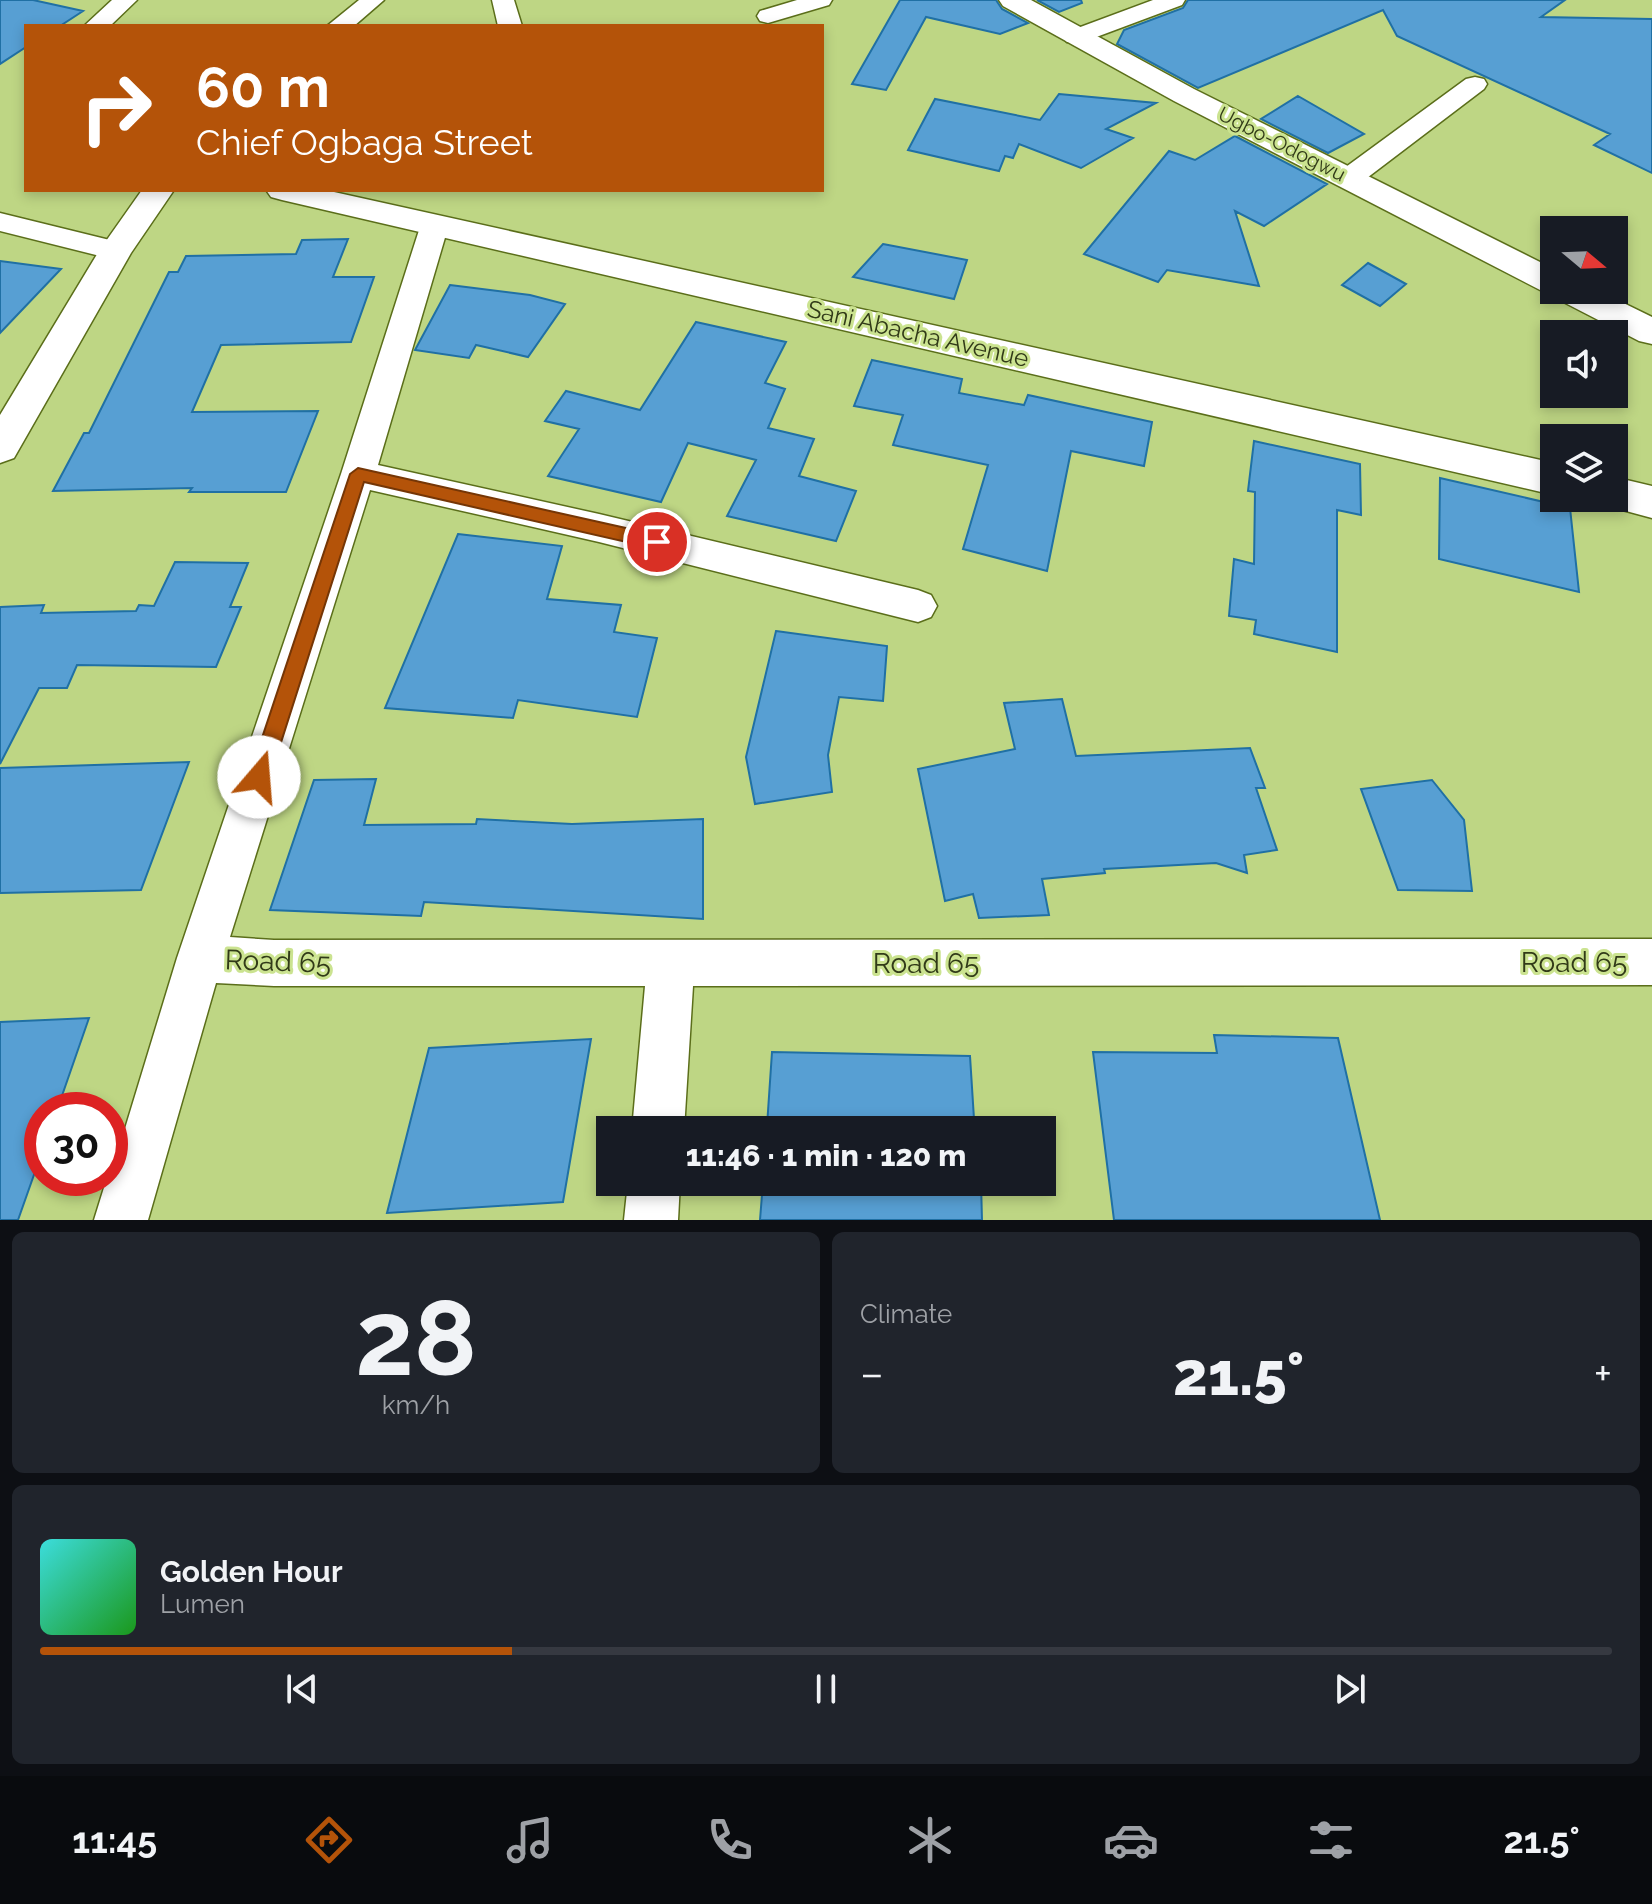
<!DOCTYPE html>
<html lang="en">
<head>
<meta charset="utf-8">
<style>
	body { margin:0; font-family:Raleway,sans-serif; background:#20242c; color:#f1f3f6; height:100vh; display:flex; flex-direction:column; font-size:30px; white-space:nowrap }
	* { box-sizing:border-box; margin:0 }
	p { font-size:26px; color:#9ea1a6 }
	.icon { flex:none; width:44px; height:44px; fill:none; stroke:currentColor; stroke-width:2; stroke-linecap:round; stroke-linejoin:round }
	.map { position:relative; height:1220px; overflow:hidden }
	.drawer { display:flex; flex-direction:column; gap:12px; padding:12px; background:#0d0f14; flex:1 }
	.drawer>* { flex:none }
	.banner { position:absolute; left:24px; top:24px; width:800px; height:168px; border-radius:0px; box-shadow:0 4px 12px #0003; background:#b45309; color:#fff; overflow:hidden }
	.needle { width:52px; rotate:109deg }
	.tools { position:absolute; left:1540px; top:216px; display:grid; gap:16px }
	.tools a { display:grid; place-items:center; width:88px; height:88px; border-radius:0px; background:#171b24; box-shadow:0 4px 12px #0003; font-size:40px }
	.speed { position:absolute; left:24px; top:1092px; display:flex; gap:16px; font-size:40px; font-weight:700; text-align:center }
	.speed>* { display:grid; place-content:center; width:104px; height:104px; border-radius:50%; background:#171b24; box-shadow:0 4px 12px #0003; line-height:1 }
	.speed .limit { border:12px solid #d22; background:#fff; color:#111 }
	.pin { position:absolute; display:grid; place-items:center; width:68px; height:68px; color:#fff; margin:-34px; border:4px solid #fff; border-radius:50%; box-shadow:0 2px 8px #0007 }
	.me { position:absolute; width:88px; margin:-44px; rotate:18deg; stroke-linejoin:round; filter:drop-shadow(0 0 6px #0008) }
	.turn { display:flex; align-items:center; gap:28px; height:168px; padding:0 40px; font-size:36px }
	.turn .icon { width:104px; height:104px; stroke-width:2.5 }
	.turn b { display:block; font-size:56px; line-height:68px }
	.big { font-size:60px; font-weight:800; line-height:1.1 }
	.drawer .tile { flex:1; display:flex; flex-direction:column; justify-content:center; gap:12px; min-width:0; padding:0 28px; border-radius:12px; background:#20242c }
	.drawer .dial { align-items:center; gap:0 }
	.dial b { font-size:104px; line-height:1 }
	.song { display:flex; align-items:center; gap:24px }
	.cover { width:96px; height:96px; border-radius:12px; background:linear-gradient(135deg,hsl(180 70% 55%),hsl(120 70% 35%)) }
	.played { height:8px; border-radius:4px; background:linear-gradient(90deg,#b45309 30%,#363941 30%) }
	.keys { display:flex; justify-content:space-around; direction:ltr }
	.heat { display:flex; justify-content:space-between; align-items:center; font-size:44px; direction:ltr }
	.drawer .tiles { flex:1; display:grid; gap:12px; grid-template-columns:1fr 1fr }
	.tile:last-child { grid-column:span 2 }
	.trip { position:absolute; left:596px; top:1116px; width:460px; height:80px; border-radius:0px; background:#171b24; box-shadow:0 4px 12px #0003; font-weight:800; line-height:80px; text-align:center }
	.menu { display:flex; height:128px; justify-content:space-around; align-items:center; background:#090b0e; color:#9ea1a6 }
	.menu .icon { width:56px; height:56px }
	.menu .current { color:#b45309 }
	.menu b { font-size:36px; color:#f1f3f6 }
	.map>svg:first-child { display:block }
	.building { fill:#579fd3; stroke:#2070a4; stroke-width:2 }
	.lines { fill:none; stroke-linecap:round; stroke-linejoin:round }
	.minor-casing { stroke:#5b6e1a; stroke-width:3 }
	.tertiary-casing { stroke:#5b6e1a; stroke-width:3 }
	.secondary-casing { stroke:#5b6e1a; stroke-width:3 }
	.minor { fill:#fff; fill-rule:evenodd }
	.tertiary { fill:#fff; fill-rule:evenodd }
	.secondary { fill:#fff; fill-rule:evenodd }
	.route { fill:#b45309; stroke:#753606; stroke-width:2 }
	.labels { text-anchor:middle; stroke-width:6; stroke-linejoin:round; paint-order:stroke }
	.far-street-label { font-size:20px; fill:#313a18; stroke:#cbe390 }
	.street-label { font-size:24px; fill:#313a18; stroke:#cbe390 }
	.near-street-label { font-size:28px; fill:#313a18; stroke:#cbe390 }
</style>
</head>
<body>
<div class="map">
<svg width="1652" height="1220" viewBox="0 0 1652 1220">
	<rect width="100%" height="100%" fill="#bed684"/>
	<!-- building -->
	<path class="building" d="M0 0H33L83 11 60 26H26V47L0 64Z
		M900 0H996L1002 9 1028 23 1000 34 926 17 886 90 852 84Z
		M1037 0H1081L1082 3 1059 12Z
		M1188 0H1565L1541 17 1652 19V173L1594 145 1610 134 1397 36 1383 10 1198 88 1117 44 1124 30 1183 8Z
		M1059 94 1156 103 1106 129 1133 138 1081 168 1019 144 1013 158 1005 156 999 171 908 150 935 99 1040 120Z
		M1298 96 1364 134 1328 153 1261 119Z
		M1235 136 1327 184 1264 226 1235 211 1259 286 1167 270 1158 282 1084 254 1169 151 1195 160Z
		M348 239 333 277H374L351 342 221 345 192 412 318 411 286 492H189L192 488 53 491 84 433H89L169 272H178L186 256 296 254 302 240Z
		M883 244 967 260 954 299 853 277Z
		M0 261 61 269 0 333Z
		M1368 263 1406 284 1380 306 1342 285Z
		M450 285 530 295 565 304 528 357 476 345 469 358 415 350Z
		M696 322 786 342 765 383 785 389 768 428 814 439 799 476 856 491 836 541 727 516 756 460 688 443 661 502 548 476 579 429 545 421 566 391 640 410Z
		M872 360 962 379 959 393 1024 405 1028 395 1152 422 1144 466 1071 451 1047 571 963 549 988 465 893 445 903 415 854 406Z
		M1254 441 1360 464 1361 515 1337 510V652L1254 634 1256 620 1229 616 1234 559 1254 564 1255 492 1248 491Z
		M1440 478 1570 508 1579 592 1439 559Z
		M458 534 562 546 547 599 621 605 614 632 657 638 637 717 518 700 513 718 385 708Z
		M175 562 248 563 230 607H241L216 667 77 665 67 688H39L0 764V607L44 605 41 613 136 611 139 605 154 606Z
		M776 631 887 646 883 701 839 697 828 755 832 792 755 804 746 757Z
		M1062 699 1076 756 1250 748 1265 788H1256L1277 850 1244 855 1247 873 1216 863 1104 869 1105 873 1042 879 1049 915 979 918 973 894 945 901 918 769 1015 749 1004 703Z
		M189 762 141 890 0 893V768Z
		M376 779 364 825 476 824 477 819 572 824 703 819V919L424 902 421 916 270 910 314 780Z
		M1432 780 1464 820 1472 891 1398 890 1361 789Z
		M89 1018 57 1110H42V1152L18 1220H0V1022Z
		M1214 1035 1338 1038 1380 1220H1114L1093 1052 1217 1053Z
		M591 1039 563 1202 387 1213 429 1048Z
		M772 1052 970 1056 974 1119 767 1126Z
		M763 1182H981L982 1220H760Z"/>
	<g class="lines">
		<defs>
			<path id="minor" d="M112 0H137L110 26H84Z
				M359 0H384L354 26H327Z
				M492 0H514L522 26H498Z
				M797 0H832L829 5 768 23 760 21 757 16 760 11Z
				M1153 0H1185L1182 5 1083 42H1067L1063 37 1067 32Z
				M1475 77 1484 79 1487 84 1484 89 1359 184H1339L1336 178 1339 172 1466 79Z
				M0 213 126 244 130 251 126 258 116 260 0 231Z
				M435 215 445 218 449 224 378 465 599 514 918 590 931 595 937 606 931 617 918 622 599 542 370 490 230 937 274 940 1652 939V985L693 986 684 1130H632L645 986H274L216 983 148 1220H94L107 1178H110L177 958 341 474 421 224 425 218Z
				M628 1182H680L678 1220H624Z"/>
			<path id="tertiary" d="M999 0H1031L1194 89 1554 269V290H1597L1652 317V344L1639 341 1174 101 1003 6Z
				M266 190H325L1554 463V495L282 200 271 197Z
				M1614 477 1652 486V518L1600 504 1596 498H1614Z"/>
			<path id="secondary" d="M142 190H174L131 253 14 458 0 463V415L99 251Z"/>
		</defs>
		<!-- minor casing -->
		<use href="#minor" class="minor-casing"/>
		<!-- tertiary casing -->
		<use href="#tertiary" class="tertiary-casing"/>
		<!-- secondary casing -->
		<use href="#secondary" class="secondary-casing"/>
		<!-- minor -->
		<use href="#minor" class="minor"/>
		<!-- tertiary -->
		<use href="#tertiary" class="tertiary"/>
		<!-- secondary -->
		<use href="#secondary" class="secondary"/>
	</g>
	<!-- route -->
	<path class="route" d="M358 468 657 535 666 542 657 549 364 482 270 777 267 784 259 787 252 784 249 777 350 474Z"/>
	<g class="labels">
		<!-- far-street labels -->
		<g class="far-street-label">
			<text transform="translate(1282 144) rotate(27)" y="7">Ugbo-Odogwu</text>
		</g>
		<!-- street labels -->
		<g class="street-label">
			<text transform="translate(918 334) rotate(13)" y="8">Sani Abacha Avenue</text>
		</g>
		<!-- near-street labels -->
		<g class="near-street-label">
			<text transform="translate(278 961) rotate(2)" y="10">Road 65</text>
			<text x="1574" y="972">Road 65</text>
			<text x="926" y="973">Road 65</text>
		</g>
	</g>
</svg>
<div class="tools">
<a><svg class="needle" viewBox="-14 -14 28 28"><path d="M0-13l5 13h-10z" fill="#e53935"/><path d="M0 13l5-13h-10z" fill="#9ea1a6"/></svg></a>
<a><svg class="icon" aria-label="sound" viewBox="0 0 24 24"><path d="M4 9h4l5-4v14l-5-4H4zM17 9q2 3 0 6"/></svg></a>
<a><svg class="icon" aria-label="layers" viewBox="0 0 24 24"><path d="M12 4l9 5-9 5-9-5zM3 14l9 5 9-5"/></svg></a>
</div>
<div class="speed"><div class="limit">30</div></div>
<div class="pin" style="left:657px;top:542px;background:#d93025"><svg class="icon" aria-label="arrive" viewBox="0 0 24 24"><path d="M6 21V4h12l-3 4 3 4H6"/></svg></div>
<svg class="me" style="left:259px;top:777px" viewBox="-20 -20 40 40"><circle r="19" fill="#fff"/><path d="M0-13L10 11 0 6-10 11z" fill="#b45309"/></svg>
<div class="trip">11:46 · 1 min · 120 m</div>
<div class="banner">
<div class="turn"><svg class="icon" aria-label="right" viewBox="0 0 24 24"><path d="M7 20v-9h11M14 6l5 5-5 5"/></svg><div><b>60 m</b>Chief Ogbaga Street</div></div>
</div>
</div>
<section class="drawer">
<div class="tiles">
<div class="tile dial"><b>28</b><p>km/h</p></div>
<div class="tile"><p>Climate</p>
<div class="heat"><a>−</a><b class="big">21.5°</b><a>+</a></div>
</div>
<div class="tile">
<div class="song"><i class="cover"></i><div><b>Golden Hour</b><p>Lumen</p></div></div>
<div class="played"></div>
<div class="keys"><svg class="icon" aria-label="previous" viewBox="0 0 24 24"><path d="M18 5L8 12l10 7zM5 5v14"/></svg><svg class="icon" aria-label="pause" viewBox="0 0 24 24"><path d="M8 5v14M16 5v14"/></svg><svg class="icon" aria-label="next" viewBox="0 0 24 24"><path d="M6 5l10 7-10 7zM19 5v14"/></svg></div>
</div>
</div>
</section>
<nav class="menu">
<b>11:45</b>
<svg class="icon current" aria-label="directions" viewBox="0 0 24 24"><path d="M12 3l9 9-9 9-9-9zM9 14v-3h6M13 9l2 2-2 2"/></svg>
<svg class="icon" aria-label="music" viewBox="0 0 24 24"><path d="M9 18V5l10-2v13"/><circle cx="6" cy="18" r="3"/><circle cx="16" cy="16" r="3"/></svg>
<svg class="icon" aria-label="phone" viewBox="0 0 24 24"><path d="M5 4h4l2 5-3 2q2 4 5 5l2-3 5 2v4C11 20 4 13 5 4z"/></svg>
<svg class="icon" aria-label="climate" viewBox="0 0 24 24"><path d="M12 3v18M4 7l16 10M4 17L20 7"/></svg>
<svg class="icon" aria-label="car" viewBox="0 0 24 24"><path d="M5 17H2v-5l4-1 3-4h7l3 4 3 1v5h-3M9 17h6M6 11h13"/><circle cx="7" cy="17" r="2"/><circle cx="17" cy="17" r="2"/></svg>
<svg class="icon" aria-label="filters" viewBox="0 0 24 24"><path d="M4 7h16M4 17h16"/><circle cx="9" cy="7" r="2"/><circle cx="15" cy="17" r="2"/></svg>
<b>21.5°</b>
</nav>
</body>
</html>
